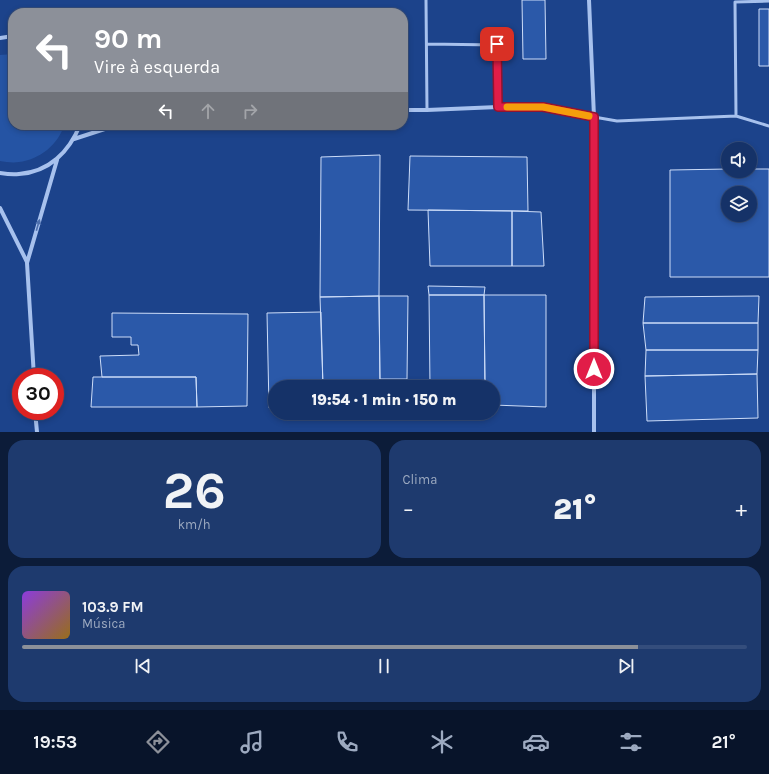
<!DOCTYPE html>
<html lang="pt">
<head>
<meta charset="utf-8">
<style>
	body { margin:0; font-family:Karla,sans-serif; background:#1e3a6e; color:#f1f3f6; height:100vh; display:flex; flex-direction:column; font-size:15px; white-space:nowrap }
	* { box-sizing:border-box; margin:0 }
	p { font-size:13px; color:#9daac0 }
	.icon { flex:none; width:22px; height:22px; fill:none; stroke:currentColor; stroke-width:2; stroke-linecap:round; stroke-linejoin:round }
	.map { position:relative; height:432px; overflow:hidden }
	.panel { display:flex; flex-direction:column; gap:8px; padding:8px; background:#0c1c39; flex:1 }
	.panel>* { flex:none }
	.banner { position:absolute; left:8px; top:8px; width:400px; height:122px; border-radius:16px; box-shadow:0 2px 6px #0003,0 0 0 1px #344d7c; background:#8c9099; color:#fff; overflow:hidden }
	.buttons { position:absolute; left:721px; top:142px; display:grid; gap:8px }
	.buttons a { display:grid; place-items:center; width:36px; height:36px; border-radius:50%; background:#153268; box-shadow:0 2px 6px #0003,0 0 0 1px #344d7c; font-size:20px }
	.speed { position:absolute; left:12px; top:368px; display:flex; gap:8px; font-size:20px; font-weight:700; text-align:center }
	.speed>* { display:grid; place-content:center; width:52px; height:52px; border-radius:50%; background:#153268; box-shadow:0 2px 6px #0003,0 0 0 1px #344d7c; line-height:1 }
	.speed .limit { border:6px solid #d22; background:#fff; color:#111 }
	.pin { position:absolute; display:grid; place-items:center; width:34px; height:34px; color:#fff; margin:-17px; border-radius:8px; box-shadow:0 2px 6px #0006 }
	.me { position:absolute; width:44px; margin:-22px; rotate:0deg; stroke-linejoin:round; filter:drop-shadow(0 0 3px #0008) }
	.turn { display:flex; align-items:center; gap:14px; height:84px; padding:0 20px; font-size:18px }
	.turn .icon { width:52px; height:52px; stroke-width:2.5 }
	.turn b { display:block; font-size:28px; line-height:34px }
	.lanes { display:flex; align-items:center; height:38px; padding:0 20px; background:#0003; justify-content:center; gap:20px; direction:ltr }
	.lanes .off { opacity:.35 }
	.big { font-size:30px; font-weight:800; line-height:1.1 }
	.panel .tile { flex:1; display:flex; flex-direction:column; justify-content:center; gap:6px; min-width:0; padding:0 14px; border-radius:16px; background:#1e3a6e }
	.panel .dial { align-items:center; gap:0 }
	.dial b { font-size:52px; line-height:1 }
	.song { display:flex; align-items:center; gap:12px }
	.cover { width:48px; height:48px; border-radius:6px; background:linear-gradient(135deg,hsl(270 70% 55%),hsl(40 70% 35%)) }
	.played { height:4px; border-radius:2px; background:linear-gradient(90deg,#8c9099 85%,#344d7c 85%) }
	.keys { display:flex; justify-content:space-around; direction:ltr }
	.heat { display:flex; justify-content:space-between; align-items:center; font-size:22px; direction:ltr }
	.panel .tiles { flex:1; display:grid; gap:8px; grid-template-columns:1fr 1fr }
	.tile:last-child { grid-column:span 2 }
	.trip { position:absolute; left:268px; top:380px; width:232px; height:40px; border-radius:20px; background:#153268; box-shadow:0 2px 6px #0003,0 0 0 1px #344d7c; font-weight:800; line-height:40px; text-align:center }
	.tabs { display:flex; height:64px; justify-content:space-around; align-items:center; background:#08142a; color:#9daac0 }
	.tabs .icon { width:28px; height:28px }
	.tabs .on { color:#8c9099 }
	.tabs b { font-size:18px; color:#f1f3f6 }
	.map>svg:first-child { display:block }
	.green { fill:#2554a4 }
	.building { fill:#2b59a9; stroke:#cdddf9; fill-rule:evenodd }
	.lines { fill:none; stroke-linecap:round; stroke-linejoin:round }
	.lane { stroke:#a7c1ed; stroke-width:3 }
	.street { stroke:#a7c1ed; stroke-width:4 }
	.oneway { fill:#4d6fad }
	.route-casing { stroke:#92132f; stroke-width:10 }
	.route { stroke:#e11d48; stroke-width:7 }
	.slow { stroke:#f59e0b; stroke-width:7 }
</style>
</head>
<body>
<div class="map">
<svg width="769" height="432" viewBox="0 0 769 432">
	<rect width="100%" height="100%" fill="#1c438b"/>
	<!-- green -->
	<path class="green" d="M13 54V125H64C59 144 39 160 19 162 13 163 6 162 0 161V55Z"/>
	<!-- building -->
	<path class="building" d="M522 0H545L546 59H523Z
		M759 9H769V66H759Z
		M380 155 379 296 320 297 321 157Z
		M410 156 527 157 528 211 408 210Z
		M728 169V171H750V169H769V277H670V170ZM728 193H750V215H728Z
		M428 210 512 211V266H430Z
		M512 211 541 212 544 266H512Z
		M428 286 485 287 484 295H429Z
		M429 295H484L485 387H430Z
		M484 295H546V407L493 405V387H485Z
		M379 296H408L407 379H380Z
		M379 296 380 387H323L320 297Z
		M759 296 758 323H643L645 297Z
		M321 312 323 387H275V408H269L267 313Z
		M112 313 248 314 247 406 197 407 196 377H102L100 356 139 355 138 345H131V337H112Z
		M643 323H758V350H646Z
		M646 350H758L757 374 645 376Z
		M757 374 758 418 647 421 645 376Z
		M93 377H196L197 407H91Z"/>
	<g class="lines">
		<!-- lane -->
		<path class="lane" d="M426 0 427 110
			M427 44 497 45 498 107
			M736 116 735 2 769 1
			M594 117 617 121 736 116 769 126"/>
		<!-- street -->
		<path class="street" d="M589 0 594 117V432
			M0 38 13 36
			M403 110H427L498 107H543L594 117
			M74 139 117 125
			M0 173C6 174 13 175 19 174 49 172 69 152 80 125
			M0 208 27 262
			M34 377 27 263 57 160
			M35 411 37 432"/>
	</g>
	<!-- one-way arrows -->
	<defs><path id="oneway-solid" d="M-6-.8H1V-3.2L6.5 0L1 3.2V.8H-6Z"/></defs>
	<use class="oneway" href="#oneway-solid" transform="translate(38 225) rotate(-74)"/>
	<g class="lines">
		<defs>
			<path id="route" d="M497 44 498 107H543L594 117V369"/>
		</defs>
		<!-- route casing -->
		<use href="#route" class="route-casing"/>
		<!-- route -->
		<use href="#route" class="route"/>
		<!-- slow -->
		<path class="slow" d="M507 107H543L589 116"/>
	</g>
</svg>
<div class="buttons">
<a><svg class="icon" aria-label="sound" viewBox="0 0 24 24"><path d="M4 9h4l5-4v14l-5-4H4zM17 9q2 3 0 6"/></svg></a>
<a><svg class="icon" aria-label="layers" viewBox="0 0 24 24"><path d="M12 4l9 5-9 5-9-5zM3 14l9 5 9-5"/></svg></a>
</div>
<div class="speed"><div class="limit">30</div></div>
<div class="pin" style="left:497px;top:44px;background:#d93025"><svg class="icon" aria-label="arrive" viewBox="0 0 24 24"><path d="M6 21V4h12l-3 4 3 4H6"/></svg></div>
<svg class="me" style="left:594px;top:369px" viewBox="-20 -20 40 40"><circle r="17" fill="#e11d48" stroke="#fff" stroke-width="3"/><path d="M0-11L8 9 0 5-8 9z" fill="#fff"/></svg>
<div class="trip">19:54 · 1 min · 150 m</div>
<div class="banner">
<div class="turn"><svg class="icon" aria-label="left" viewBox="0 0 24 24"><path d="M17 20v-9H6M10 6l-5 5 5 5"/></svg><div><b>90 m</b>Vire à esquerda</div></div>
<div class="lanes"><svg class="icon" aria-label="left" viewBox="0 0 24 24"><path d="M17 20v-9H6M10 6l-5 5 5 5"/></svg><svg class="icon off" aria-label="ahead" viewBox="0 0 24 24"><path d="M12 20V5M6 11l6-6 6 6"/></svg><svg class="icon off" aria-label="right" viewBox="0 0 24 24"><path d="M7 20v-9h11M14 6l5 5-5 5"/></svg></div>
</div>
</div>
<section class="panel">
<div class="tiles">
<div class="tile dial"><b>26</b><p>km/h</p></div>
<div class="tile"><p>Clima</p>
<div class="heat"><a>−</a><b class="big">21°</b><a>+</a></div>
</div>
<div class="tile">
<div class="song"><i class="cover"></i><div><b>103.9 FM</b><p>Música</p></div></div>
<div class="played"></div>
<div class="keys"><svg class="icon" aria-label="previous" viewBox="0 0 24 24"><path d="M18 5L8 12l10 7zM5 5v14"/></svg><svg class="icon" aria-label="pause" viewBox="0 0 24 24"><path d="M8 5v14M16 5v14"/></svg><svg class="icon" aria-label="next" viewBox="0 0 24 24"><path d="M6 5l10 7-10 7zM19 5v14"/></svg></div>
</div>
</div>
</section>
<nav class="tabs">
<b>19:53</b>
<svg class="icon on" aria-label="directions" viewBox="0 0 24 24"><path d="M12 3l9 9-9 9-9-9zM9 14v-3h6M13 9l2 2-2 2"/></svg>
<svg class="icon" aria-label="music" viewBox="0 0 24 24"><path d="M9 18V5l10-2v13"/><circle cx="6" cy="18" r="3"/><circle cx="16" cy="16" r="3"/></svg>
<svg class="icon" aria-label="phone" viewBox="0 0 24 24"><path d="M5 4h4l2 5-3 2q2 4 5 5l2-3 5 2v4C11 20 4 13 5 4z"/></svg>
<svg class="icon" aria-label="climate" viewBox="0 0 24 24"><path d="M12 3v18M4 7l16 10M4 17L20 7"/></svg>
<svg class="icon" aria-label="car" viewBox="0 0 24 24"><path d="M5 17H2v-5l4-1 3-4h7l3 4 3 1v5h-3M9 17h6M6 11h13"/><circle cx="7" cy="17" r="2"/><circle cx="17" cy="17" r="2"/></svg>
<svg class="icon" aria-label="filters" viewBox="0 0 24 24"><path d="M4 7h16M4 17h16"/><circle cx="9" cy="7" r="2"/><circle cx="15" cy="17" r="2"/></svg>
<b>21°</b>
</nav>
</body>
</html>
